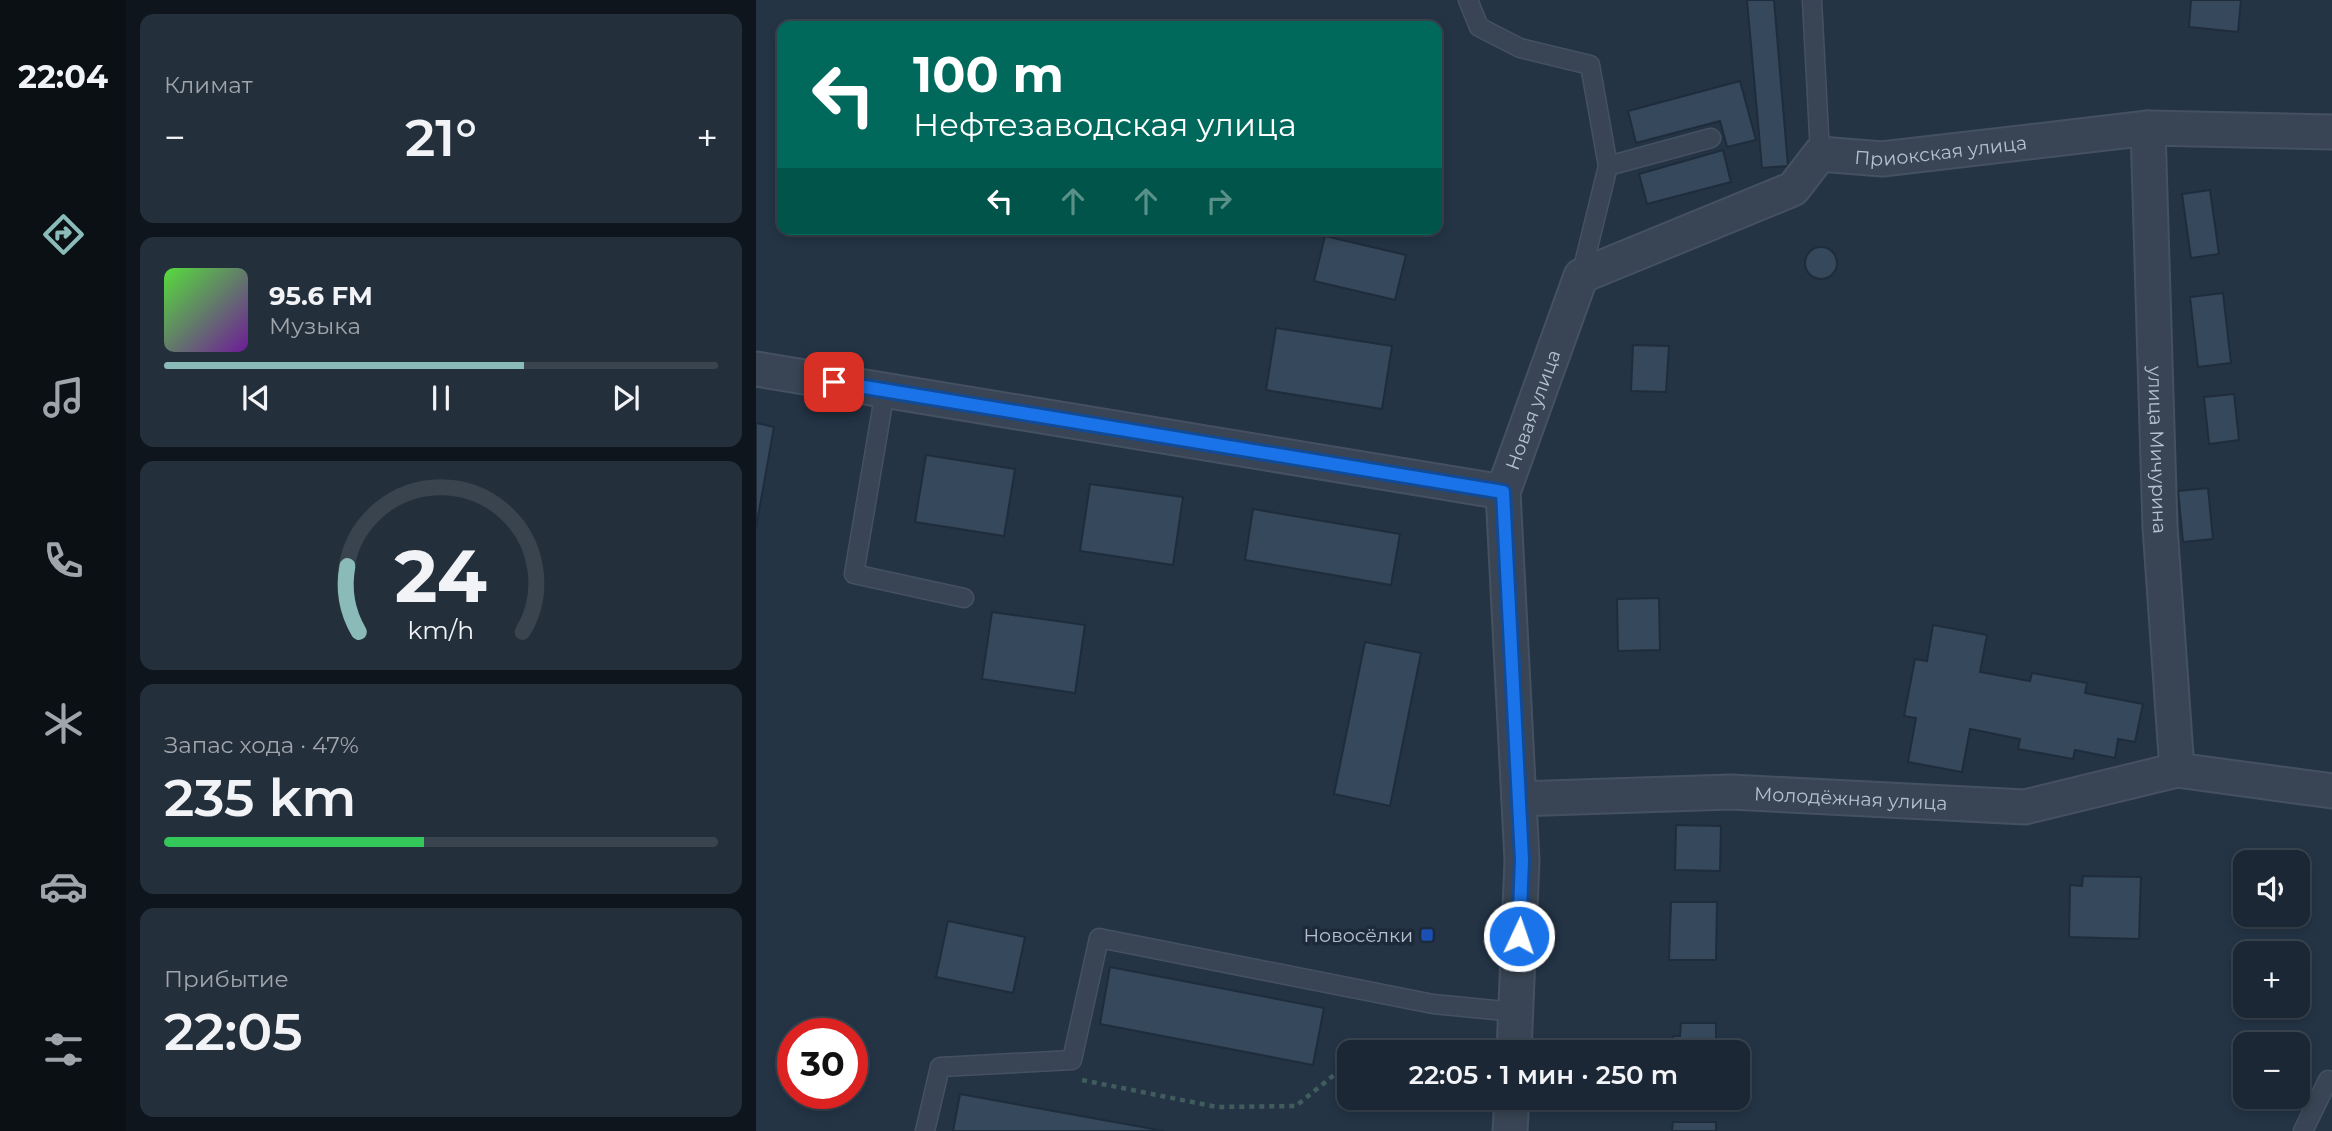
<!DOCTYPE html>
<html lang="ru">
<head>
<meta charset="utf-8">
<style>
	body { margin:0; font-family:Montserrat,sans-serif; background:#242f3c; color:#f1f3f6; height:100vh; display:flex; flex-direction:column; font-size:26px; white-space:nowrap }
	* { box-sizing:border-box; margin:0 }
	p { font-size:23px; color:#a0a5ac }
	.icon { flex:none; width:38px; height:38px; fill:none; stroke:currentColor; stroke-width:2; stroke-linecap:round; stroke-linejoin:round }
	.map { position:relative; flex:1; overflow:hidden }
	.drawer { display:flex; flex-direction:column; gap:14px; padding:14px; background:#0f151d; width:630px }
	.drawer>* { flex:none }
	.hud { position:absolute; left:21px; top:21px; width:665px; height:214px; border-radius:14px; box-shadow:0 4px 10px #0003,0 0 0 2px #39444f; background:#00695c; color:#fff; overflow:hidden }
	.fabs { position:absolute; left:1477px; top:850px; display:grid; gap:14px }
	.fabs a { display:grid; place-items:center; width:77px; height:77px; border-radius:14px; background:#1b2734; box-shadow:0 4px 10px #0003,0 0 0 2px #39444f; font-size:35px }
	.speed { position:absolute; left:21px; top:1018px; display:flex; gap:14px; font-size:35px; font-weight:700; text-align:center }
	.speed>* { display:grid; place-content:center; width:91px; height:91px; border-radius:50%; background:#1b2734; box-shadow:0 4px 10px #0003,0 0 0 2px #39444f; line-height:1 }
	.speed .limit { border:10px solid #d22; background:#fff; color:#111 }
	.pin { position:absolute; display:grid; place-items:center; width:60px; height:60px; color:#fff; margin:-30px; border-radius:14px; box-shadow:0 4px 10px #0006 }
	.me { position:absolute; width:77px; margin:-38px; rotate:3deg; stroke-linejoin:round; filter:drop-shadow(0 0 5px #0008) }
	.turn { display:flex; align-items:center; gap:24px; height:147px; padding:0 21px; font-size:32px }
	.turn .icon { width:91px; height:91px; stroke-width:2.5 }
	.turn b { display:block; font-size:49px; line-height:60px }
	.lanes { display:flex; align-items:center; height:66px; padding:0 21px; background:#0003; justify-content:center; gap:35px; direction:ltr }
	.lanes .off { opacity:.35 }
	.big { font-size:52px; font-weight:600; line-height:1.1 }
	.drawer .tile { flex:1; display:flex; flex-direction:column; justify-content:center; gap:10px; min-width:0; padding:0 24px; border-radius:14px; background:#242f3c }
	.drawer .dial { align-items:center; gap:0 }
	.dial svg { height:182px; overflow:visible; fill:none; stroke:#39444f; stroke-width:7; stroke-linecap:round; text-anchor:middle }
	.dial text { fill:#f1f3f6; stroke:none }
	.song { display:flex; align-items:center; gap:21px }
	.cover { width:84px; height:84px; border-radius:10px; background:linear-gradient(135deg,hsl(110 70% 55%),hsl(280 70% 35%)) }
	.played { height:7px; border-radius:4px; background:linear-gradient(90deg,#8bbbb9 65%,#39444f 65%) }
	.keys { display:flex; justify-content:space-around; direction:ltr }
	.heat { display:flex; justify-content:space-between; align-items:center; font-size:38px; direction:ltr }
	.charge { height:10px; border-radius:5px; background:linear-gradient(90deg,#34c759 47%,#39444f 0) }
	.trip { position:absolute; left:581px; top:1040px; width:413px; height:70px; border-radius:14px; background:#1b2734; box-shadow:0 4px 10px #0003,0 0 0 2px #39444f; font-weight:600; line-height:70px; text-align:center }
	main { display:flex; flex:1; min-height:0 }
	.tab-bar { display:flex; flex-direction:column; width:126px; justify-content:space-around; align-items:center; background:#0b1015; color:#a0a5ac }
	.tab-bar .icon { width:49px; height:49px }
	.tab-bar .current { color:#8bbbb9 }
	.tab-bar b { font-size:32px; color:#f1f3f6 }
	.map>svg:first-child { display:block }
	.building { fill:#36485b; stroke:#1f2c3c; stroke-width:2 }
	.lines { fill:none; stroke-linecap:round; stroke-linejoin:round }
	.lane-casing { stroke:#455161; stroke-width:21 }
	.street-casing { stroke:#455161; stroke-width:37 }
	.path { stroke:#405c5d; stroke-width:4.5; stroke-dasharray:5 5; stroke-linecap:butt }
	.lane { stroke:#394554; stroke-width:18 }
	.street { stroke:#394554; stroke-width:33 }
	.route-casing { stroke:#114b97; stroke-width:18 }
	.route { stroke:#1a73e8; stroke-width:12 }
	.transit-dot { fill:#1a4fb4; stroke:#1d2a3a; stroke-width:2.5 }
	.labels { text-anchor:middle; stroke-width:7; stroke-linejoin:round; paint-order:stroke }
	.street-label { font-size:19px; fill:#b6c0ce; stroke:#1d2a3a }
	.poi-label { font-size:19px; fill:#b6c0ce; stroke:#1d2a3a; text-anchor:end }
</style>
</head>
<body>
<main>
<nav class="tab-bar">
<b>22:04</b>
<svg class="icon current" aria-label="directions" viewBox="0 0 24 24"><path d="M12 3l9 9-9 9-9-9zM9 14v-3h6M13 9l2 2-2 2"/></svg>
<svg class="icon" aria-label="music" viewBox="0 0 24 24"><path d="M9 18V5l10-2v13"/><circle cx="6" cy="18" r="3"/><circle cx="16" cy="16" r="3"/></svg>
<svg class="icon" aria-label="phone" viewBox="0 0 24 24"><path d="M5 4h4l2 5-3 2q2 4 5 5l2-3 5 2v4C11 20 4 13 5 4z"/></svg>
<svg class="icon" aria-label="climate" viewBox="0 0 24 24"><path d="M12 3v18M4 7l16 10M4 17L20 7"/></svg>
<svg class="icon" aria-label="car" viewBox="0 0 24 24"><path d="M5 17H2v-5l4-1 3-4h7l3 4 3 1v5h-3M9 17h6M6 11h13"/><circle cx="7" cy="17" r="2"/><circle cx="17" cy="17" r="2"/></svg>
<svg class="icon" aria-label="filters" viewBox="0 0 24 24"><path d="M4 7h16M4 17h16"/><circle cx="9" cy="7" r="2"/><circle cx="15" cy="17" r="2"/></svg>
</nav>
<section class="drawer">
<div class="tile"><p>Климат</p>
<div class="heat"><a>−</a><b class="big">21°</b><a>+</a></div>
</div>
<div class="tile">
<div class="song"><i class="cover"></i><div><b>95.6 FM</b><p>Музыка</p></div></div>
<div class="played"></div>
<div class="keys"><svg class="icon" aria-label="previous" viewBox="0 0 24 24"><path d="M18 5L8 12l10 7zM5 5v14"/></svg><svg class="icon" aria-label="pause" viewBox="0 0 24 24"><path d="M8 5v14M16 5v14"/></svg><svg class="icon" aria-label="next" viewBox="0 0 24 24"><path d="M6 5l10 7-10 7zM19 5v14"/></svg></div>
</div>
<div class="tile dial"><svg viewBox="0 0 100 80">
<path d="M14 69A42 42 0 1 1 86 69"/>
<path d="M14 69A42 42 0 0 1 9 40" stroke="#8bbbb9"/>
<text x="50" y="56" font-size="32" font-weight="700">24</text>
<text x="50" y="72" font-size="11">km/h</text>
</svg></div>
<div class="tile"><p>Запас хода · 47%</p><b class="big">235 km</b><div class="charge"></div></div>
<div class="tile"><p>Прибытие</p><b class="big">22:05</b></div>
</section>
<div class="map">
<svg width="1576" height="1131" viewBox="0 0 1576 1131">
	<rect width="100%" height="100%" fill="#243445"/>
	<!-- building -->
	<path class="building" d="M991 0H1018L1032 166 1006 168Z
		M1435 0H1485L1482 32 1433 27Z
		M984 81 1000 140 971 147 964 121 880 143 872 111Z
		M967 150 975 182 891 204 883 174Z
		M1454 190 1463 254 1435 258 1426 194Z
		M569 236 650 255 639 300 558 281Z
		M1049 263a16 16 0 1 1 32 0a16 16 0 1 1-32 0Z
		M1467 293 1475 363 1442 367 1434 297Z
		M520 328 636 346 626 409 510 390Z
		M877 345 913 346 910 392 875 391Z
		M1478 394 1483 440 1453 444 1448 397Z
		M0 423 18 427 0 528Z
		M170 455 259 469 248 536 159 522Z
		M334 484 427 497 417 565 324 551Z
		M1452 488 1457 539 1427 542 1422 491Z
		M497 509 644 534 635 585 489 560Z
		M903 598 904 650 862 651 861 599Z
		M236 612 329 625 319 693 226 679Z
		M1177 625 1231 635 1224 672 1274 681 1276 673 1331 683 1329 693 1387 704 1379 742 1362 739 1359 758 1319 750 1317 759 1262 749 1264 739 1214 729 1206 772 1152 762 1160 718 1148 716 1159 659 1171 661Z
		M609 642 665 653 634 806 578 794Z
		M920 825 965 826 964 871 919 870Z
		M1327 876 1385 877 1383 939 1313 937 1314 885 1326 886Z
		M915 902H961L960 960H913Z
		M192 921 269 937 257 993 180 977Z
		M354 967 568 1008 557 1065 344 1024Z
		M925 1023H960V1052H916L917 1036H924Z
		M204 1094 408 1131H197Z
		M917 1122H960V1131H916Z"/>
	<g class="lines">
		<defs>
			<path id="lane" d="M712 0 723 27 764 48 834 65 852 166 825 276
				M1056 0 1064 154
				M852 166 955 138
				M129 391 98 574 208 598
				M169 1131 184 1067 316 1060 343 938 677 1004 759 1012
				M1547 1131 1572 1080"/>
			<g id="street">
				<path id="s1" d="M1392 128 1404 527 1421 770"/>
				<path d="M0 369 747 492"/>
				<path id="s2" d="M763 799 975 792 1269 807 1421 770 1576 791"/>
				<path id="s3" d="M758 1052 766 860 747 492 825 276 1037 189 1064 154 1126 159 1392 128 1576 132"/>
				<path d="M754 1131 756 1097"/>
			</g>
		</defs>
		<!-- lane casing -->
		<use href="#lane" class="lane-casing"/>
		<!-- street casing -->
		<use href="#street" class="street-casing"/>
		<!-- path -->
		<path class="path" d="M326 1080 461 1107 540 1106 578 1075 593 1079
			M673 1097 723 1107"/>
		<!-- lane -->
		<use href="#lane" class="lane"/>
		<!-- street -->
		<use href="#street" class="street"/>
	</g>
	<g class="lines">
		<defs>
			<path id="route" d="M78 382 747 492 766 860 763 936"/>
		</defs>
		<!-- route casing -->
		<use href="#route" class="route-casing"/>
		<!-- route -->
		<use href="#route" class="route"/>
	</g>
	<!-- markers -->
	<rect class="transit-dot" x="664" y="928" width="14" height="14" rx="3.5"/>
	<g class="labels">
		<!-- street labels -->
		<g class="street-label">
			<text dy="7" stroke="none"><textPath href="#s3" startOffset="1185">Приокская улица</textPath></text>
			<text dy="7" stroke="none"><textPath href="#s3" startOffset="648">Новая улица</textPath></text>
			<text dy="7" stroke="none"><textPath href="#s1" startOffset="322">улица Мичурина</textPath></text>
			<text dy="7" stroke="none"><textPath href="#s2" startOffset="332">Молодёжная улица</textPath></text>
		</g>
		<!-- poi labels -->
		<g class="poi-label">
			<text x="657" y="942">Новосёлки</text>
		</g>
	</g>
</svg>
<div class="fabs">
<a><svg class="icon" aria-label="sound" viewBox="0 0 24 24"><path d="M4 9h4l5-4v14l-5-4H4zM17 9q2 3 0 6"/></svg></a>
<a>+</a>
<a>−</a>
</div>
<div class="speed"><div class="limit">30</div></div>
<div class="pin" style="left:78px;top:382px;background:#d93025"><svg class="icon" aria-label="arrive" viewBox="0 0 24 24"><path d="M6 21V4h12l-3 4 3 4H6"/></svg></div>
<svg class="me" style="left:763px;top:936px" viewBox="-20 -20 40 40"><circle r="17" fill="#1a73e8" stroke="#fff" stroke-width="3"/><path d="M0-11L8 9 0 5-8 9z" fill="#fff"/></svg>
<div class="trip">22:05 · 1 мин · 250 m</div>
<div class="hud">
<div class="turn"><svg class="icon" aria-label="left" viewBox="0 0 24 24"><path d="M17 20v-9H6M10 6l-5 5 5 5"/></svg><div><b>100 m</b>Нефтезаводская улица</div></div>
<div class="lanes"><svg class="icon" aria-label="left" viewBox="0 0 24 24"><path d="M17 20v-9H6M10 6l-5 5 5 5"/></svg><svg class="icon off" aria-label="ahead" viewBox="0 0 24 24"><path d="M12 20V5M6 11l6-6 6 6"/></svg><svg class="icon off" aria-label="ahead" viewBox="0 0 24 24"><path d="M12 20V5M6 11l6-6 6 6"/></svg><svg class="icon off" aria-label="right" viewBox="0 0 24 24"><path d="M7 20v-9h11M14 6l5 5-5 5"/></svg></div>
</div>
</div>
</main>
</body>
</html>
